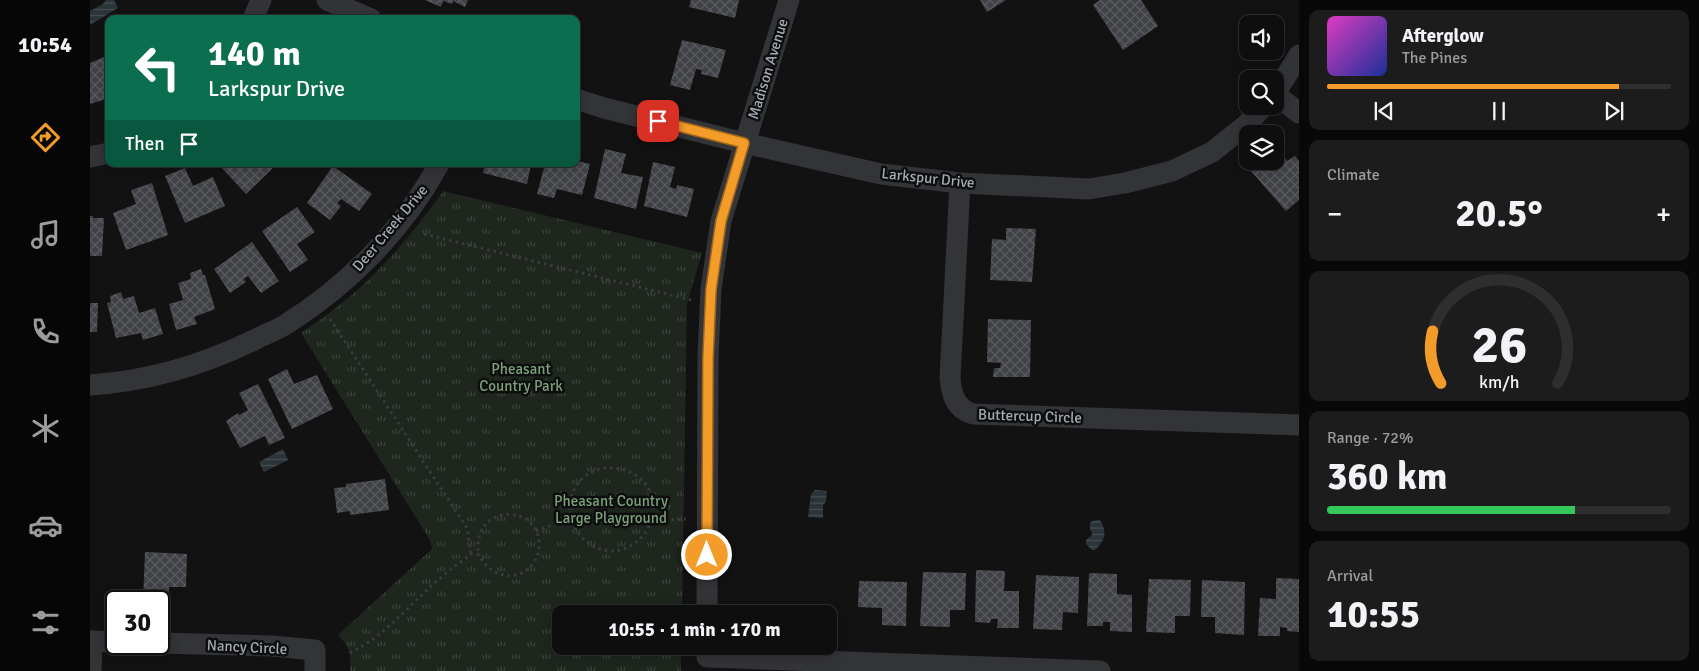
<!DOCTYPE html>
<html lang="en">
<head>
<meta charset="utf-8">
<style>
	body { margin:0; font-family:Signika,sans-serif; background:#1c1c1c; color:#f1f3f6; height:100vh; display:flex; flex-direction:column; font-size:19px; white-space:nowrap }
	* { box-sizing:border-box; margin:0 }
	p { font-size:16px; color:#9b9c9e }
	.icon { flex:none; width:28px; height:28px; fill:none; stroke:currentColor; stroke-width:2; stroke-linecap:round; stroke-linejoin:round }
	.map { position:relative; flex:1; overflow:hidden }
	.side { display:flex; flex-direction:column; gap:10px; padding:10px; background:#080808; width:400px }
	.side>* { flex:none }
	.top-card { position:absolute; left:15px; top:15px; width:475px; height:152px; border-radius:10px; box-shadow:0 2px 12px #0003,0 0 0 1px #2e2e2e; background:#0b6e4f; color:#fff; overflow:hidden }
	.buttons { position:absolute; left:1149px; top:15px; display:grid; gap:10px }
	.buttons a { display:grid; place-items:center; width:45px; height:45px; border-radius:10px; background:#0e0e0e; box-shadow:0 2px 12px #0003,0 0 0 1px #2e2e2e; font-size:25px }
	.speed { position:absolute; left:15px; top:590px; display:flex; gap:10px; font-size:25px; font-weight:700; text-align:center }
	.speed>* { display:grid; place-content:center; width:65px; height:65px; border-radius:50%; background:#0e0e0e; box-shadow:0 2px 12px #0003,0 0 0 1px #2e2e2e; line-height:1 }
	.speed .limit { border:2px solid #111; border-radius:8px; background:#fff; color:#111 }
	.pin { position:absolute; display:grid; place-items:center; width:42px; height:42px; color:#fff; margin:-21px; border-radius:10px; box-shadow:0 2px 8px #0006 }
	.me { position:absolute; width:55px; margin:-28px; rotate:0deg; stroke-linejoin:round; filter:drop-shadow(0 0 4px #0008) }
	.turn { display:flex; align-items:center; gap:18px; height:105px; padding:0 20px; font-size:22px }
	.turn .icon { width:65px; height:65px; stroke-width:2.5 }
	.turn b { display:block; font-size:35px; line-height:42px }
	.then { display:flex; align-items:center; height:48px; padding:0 20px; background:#0003; gap:10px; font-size:19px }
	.big { font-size:38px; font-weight:700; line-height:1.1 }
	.side .tile { flex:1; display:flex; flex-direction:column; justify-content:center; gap:8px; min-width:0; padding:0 18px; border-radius:10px; background:#1c1c1c }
	.side .dial { align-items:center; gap:0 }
	.dial svg { height:130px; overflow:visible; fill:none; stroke:#2e2e2e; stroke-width:7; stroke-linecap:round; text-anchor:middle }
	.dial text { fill:#f1f3f6; stroke:none }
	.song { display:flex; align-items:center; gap:15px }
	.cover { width:60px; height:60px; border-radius:8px; background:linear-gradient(135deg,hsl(310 70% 55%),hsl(230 70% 35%)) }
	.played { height:5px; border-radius:2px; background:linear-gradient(90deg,#f39c2a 85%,#2e2e2e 85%) }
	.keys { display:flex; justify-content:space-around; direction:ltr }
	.heat { display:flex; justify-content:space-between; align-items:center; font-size:28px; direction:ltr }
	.charge { height:8px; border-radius:4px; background:linear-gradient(90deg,#34c759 72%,#2e2e2e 0) }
	.trip { position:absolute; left:462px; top:605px; width:285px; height:50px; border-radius:10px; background:#0e0e0e; box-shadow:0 2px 12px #0003,0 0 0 1px #2e2e2e; font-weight:700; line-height:50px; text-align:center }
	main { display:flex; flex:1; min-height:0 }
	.menu { display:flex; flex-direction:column; width:90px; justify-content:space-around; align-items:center; background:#060606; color:#9b9c9e }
	.menu .icon { width:35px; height:35px }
	.menu .current { color:#f39c2a }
	.menu b { font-size:22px; color:#f1f3f6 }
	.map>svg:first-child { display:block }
	.park { fill:url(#park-tufts) }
	.water { fill:url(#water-rules) }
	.building { fill:url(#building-cross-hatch) }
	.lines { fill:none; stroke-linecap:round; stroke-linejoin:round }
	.path { stroke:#393b3f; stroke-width:3; stroke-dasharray:2.5 4; stroke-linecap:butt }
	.street { stroke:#333438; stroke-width:21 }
	.route-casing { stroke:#9e651b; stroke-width:12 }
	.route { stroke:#f39c2a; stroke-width:9 }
	.labels { text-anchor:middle; stroke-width:5; stroke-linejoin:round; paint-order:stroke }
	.street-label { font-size:15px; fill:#a3aab4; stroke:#0d0d0e }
	.park-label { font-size:15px; fill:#7ba07a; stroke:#0d0d0e }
</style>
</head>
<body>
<main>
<nav class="menu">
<b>10:54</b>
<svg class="icon current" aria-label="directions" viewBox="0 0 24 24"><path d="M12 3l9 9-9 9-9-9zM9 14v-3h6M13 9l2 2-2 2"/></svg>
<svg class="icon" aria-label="music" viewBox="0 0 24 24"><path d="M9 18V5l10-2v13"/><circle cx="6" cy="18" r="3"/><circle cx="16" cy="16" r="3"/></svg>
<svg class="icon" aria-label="phone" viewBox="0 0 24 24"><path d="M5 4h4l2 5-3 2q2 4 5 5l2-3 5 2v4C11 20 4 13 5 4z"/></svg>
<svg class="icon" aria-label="climate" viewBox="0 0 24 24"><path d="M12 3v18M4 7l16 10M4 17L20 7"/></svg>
<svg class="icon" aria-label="car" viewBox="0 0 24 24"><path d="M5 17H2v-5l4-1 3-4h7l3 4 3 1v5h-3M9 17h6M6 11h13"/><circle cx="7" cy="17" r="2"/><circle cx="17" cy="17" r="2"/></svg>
<svg class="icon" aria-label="filters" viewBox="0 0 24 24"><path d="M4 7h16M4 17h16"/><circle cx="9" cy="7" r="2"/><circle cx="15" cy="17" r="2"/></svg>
</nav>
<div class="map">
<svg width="1209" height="671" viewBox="0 0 1209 671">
	<defs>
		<pattern id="park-tufts" width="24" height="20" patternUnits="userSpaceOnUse" patternTransform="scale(1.25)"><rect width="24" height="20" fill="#1e261e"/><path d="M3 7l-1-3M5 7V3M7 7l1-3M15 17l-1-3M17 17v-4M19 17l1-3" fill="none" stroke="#3c433c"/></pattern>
		<pattern id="water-rules" width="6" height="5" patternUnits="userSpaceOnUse" patternTransform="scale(1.25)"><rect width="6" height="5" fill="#2a3439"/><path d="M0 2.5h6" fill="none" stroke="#464f53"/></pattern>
		<pattern id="building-cross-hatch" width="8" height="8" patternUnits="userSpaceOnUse" patternTransform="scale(1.25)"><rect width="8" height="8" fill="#414247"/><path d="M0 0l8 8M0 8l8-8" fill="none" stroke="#595b5f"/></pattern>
	</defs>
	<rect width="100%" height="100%" fill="#121213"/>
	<!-- park -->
	<path class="park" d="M353 191 612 253 597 304 592 614H471V646H591V671H260C261 654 260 647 248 635L342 549 340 540 211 333C272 293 311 250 353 191Z"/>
	<!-- water -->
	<path class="water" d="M16 0H24L28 8 0 25V11L13 4Z
		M193 449 198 460 174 472 169 462Z
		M725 490 737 491 736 502 733 505V518L718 517 721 494Z
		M1010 520C1017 532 1016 540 1005 550H1002L996 544V540L1002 535V532L1000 530V523L1002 521Z"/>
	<!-- building -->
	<path class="building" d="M335 0H378L375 7 363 1 362 4 353 1 351 7Z
		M601 0H649L645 18 599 7Z
		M890 0H916L897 12Z
		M1010 0H1051L1068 26 1033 50 1003 5Z
		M592 40 636 50 628 78 611 74 612 70 606 69 600 90 580 85Z
		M19 55V98L0 104V63Z
		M515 149 536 154 531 173 553 177 546 209 504 198Z
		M1185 154 1191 161 1195 158 1197 161 1205 156 1209 161V200L1196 211 1160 170 1171 161H1185Z
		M487 161 500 164 492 195 467 189 464 198 447 194 455 164H486Z
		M563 162 585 167 580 187 586 189 587 185 604 189 597 217 554 206Z
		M132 164H187L156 194 130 166Z
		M395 164H441L437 184 393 173Z
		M243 166 282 194 269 211 251 199 247 203 251 206 240 220 217 203Z
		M95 168 103 186 123 177 135 206 95 223 75 176Z
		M62 183 78 235 36 250 23 213 46 204 41 190Z
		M207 207 225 232 207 244 218 260 200 272 172 231Z
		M0 216H3L2 218H14L12 256H0Z
		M916 228 946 229 942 282 900 280 902 239 916 240Z
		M162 242 189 281 171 293 158 276 154 279 156 282 140 293 124 269Z
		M111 269 113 275H115L125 309 104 317 107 324 86 330 79 304 93 300 88 283 101 279 100 273Z
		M31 292 33 299 44 296 49 313 65 308 73 334 53 340 51 333 26 338 17 303 21 302 20 296Z
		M0 303H8L7 332H0Z
		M898 319 941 320 940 377H903L904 368H910L911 363 897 362Z
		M197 369 204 384 227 375 243 409 202 429 178 379Z
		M168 384 195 438 179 445 175 436 150 448 136 421 148 413 149 415 158 410 149 393Z
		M295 479 299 510 260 515V511L247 513 244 488 256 487V484Z
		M55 552 97 554 96 587H79L78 606 69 605V601H53Z
		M886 570 915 571 914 591H929V628H907L908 619H901L900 623 885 622Z
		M833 572 876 573 875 610H860V627L830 626Z
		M999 573 1027 574V594L1042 595V632L1020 631V622H1013V626H997Z
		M946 575 989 577 988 613 973 612 972 630 943 629Z
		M1186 578 1209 579V632L1197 631V628L1190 627V636H1168L1170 598 1186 599Z
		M1059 579 1101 580 1100 616H1085V633L1056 632Z
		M1112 580 1155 582 1154 635 1125 633V617H1111Z
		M769 581 817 582 816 626 792 625V608L768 607Z"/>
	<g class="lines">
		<!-- path -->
		<path class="path" d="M334 234 601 300
			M240 319 377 528 381 554
			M562 518 582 520 596 519
			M446 531 480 519C494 551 527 563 553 536 559 529 562 520 563 512 569 457 473 447 480 519
			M260 653C288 639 310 616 333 594 348 579 364 567 381 554L389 555C400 577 428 585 444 562 448 557 449 551 449 544 449 501 379 505 389 555"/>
		<!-- street -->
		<path class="street" d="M237 0 281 19
			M163 19 171 0
			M1185 94 1209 55
			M1185 94 1209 113
			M486 99 514 108 654 143 791 174 870 183 999 189 1035 183 1082 171 1122 152 1156 125 1174 106
			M0 157 19 153
			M870 183 860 379C862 396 866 409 883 414L1209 425
			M0 385C59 381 111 366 164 340 175 334 188 330 198 323 260 284 314 228 349 164
			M617 614 618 358 621 289 631 221 699 0
			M0 641 26 642
			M69 643 182 646 225 650V671
			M617 657 1010 671
			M1 671 2 641"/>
	</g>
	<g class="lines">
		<defs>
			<path id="route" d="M568 121 654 143 631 221 621 290 618 358 617 555"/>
		</defs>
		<!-- route casing -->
		<use href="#route" class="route-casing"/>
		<!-- route -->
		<use href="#route" class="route"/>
	</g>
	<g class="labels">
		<!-- street labels -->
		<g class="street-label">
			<text transform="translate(678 69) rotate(-73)" y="5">Madison Avenue</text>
			<text transform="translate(838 178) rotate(6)" y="5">Larkspur Drive</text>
			<text transform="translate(300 228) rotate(-50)" y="5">Deer Creek Drive</text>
			<text transform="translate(940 416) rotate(2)" y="5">Buttercup Circle</text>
			<text transform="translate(157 647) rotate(3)" y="5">Nancy Circle</text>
		</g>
		<!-- park labels -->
		<g class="park-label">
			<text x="431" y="374">Pheasant<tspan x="431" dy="17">Country Park</tspan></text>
			<text x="521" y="506">Pheasant Country<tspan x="521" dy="17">Large Playground</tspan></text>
		</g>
	</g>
</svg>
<div class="buttons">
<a><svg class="icon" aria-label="sound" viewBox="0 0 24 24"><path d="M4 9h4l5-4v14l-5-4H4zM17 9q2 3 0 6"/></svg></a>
<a><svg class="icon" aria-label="search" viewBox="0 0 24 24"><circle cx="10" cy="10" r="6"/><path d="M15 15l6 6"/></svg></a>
<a><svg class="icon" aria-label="layers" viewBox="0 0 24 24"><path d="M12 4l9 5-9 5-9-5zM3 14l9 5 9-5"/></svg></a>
</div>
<div class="speed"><div class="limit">30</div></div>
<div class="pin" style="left:568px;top:121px;background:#d93025"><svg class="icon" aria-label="arrive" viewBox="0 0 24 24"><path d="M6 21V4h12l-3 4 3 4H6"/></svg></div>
<svg class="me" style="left:617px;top:555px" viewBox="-20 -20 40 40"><circle r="17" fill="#f39c2a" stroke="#fff" stroke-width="3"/><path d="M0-11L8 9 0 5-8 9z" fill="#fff"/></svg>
<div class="trip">10:55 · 1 min · 170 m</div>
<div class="top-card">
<div class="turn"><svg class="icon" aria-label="left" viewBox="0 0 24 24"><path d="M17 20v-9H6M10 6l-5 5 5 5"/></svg><div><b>140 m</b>Larkspur Drive</div></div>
<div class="then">Then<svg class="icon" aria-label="arrive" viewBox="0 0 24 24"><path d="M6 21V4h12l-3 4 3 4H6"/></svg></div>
</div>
</div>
<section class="side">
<div class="tile">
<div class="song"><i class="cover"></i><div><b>Afterglow</b><p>The Pines</p></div></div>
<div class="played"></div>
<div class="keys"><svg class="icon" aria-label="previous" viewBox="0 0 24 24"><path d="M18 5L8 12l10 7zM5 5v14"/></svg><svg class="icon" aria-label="pause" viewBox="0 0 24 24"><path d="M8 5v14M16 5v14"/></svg><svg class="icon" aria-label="next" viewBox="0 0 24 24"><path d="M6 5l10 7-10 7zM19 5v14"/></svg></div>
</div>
<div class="tile"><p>Climate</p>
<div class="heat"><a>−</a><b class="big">20.5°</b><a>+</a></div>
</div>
<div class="tile dial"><svg viewBox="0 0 100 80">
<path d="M14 69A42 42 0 1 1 86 69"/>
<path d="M14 69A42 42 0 0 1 9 37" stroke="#f39c2a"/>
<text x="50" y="56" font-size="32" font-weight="700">26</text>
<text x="50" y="72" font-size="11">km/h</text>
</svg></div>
<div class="tile"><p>Range · 72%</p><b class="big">360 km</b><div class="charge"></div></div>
<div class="tile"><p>Arrival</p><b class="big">10:55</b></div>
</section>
</main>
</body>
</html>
